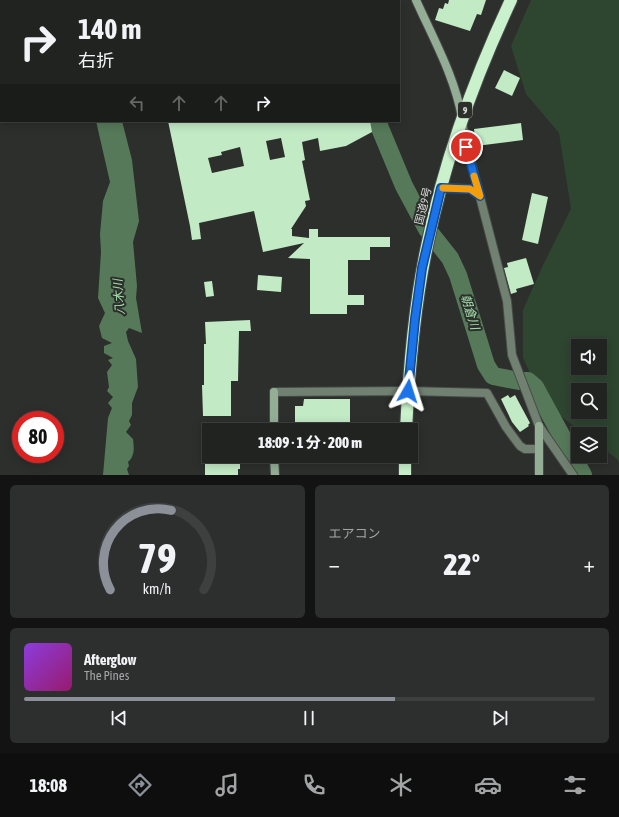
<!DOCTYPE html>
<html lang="ja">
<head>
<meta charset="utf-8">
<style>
	body { margin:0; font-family:"Asap Condensed","Noto Sans JP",sans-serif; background:#2d2f2e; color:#f1f3f6; height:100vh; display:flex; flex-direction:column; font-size:15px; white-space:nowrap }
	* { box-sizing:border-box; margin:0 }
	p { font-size:13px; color:#a2a4a5 }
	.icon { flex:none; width:22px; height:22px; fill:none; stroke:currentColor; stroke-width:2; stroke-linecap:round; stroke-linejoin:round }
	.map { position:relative; height:475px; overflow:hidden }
	.panel { display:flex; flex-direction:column; gap:10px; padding:10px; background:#121312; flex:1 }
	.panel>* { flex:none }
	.guide { position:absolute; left:0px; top:0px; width:400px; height:122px; box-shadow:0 2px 10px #0003,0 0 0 1px #3e403f; background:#212321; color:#f1f3f6; overflow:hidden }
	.fabs { position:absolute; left:571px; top:339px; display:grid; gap:8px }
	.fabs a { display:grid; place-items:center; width:36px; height:36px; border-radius:0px; background:#212321; box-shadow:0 2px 10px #0003,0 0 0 1px #3e403f; font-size:20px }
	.speed { position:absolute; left:12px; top:411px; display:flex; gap:8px; font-size:20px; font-weight:700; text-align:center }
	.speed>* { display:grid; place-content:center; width:52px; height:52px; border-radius:50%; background:#212321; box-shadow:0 2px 10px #0003,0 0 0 1px #3e403f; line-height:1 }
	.speed .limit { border:6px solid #d22; background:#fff; color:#111 }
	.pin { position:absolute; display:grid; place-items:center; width:34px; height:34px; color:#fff; margin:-17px; border:2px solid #fff; border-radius:50%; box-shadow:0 1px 4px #0007 }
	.me { position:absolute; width:44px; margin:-22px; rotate:6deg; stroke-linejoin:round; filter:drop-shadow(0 0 3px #0008) }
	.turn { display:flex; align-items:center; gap:14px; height:84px; padding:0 12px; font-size:18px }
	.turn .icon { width:52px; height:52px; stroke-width:2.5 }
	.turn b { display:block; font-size:28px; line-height:34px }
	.lanes { display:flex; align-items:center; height:38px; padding:0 12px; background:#0003; justify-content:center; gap:20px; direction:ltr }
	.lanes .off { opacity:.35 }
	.big { font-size:30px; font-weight:800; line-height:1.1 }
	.panel .card { flex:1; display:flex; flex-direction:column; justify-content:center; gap:6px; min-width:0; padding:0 14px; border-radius:6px; background:#2d2f2e }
	.panel .dial { align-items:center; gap:0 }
	.dial svg { height:104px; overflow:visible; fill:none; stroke:#3e403f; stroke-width:7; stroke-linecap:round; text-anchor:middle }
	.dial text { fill:#f1f3f6; stroke:none }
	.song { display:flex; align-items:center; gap:12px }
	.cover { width:48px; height:48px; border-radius:6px; background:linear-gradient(135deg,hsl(270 70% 55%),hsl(320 70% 35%)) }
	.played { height:4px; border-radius:2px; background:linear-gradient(90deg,#8c9099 65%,#3e403f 65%) }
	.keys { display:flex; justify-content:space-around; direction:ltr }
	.heat { display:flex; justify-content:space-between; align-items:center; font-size:22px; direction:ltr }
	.panel .tiles { flex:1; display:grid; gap:10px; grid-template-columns:1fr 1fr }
	.card:last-child { grid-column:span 2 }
	.trip { position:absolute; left:202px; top:423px; width:216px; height:40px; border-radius:0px; background:#212321; box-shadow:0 2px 10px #0003,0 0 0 1px #3e403f; font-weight:800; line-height:40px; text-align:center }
	.tab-bar { display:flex; height:64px; justify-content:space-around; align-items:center; background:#0d0e0d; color:#a2a4a5 }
	.tab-bar .icon { width:28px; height:28px }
	.tab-bar .selected { color:#8c9099 }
	.tab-bar b { font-size:18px; color:#f1f3f6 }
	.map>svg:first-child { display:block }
	.green { fill:#2e4530; fill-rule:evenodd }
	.water { fill:#567a59 }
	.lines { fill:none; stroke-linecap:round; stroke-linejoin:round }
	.river { stroke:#567a59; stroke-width:18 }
	.building { fill:#c2eac5; fill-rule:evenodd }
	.street-casing { stroke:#484a48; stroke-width:10 }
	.secondary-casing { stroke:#484a48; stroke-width:10 }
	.highway-casing { stroke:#484a48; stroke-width:14 }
	.street { stroke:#708071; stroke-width:8 }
	.secondary { stroke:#94ae96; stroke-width:8 }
	.highway { stroke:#c9f2cc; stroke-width:12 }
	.route-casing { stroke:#114b97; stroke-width:10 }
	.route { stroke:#1a73e8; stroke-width:7 }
	.slow { stroke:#f59e0b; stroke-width:7 }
	.labels { text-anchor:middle; stroke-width:4; stroke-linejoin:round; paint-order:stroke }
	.shield { fill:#2c2f2c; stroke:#a4a7a4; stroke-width:1 }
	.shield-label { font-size:10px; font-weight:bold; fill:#d8dad8 }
	.street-label { font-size:11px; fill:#d8dad8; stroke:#2c2f2c }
	.water-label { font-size:12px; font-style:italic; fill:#a5e0ab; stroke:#2c2f2c }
</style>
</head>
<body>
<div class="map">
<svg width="619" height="475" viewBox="0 0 619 475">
	<rect width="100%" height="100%" fill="#2c2f2c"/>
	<!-- green -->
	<path class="green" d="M531 0H619V463L617 459 600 446V434H584L544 403 523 358V310L543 265 571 209 559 133 526 94 511 46ZM578 346H600V368H578ZM578 390H600V412H578Z"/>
	<!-- water -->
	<path class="water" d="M96 121H122L132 160 139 221 133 242 137 286 136 298 142 333 129 328 126 332 128 341 136 359 138 387 132 403V415L129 421 131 425 126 432 133 439C134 447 135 456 128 462L129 466 127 469 129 475H103L108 418 112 408 108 403 113 397 107 391 109 387 107 372 112 365 108 360 113 358 104 353V346L112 343 102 338 99 326 105 313 98 298 101 252 100 234 103 201 110 182Z"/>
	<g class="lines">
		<!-- river -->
		<path class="river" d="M359 0V1
			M377 121 404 186 427 229 450 258 458 275 486 365 493 376 519 381H528L535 387 583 475"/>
	</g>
	<!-- building -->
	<path class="building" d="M449 0H486L481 15 477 14 470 31 435 20 439 8 443 9 445 3 448 4Z
		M504 70 520 78 512 96 495 88Z
		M168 121H370L372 132 346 146 320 151 318 138 302 142 305 160 302 161 310 200 305 201 306 206 291 229H292V236L309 238V229H318V237H390V247H370V260H348V295H364V305H347V314H310V259L288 258 304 243 263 252 254 211 199 223 201 239 192 240 190 226ZM281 138 285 157 270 160 266 141ZM240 147 244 166 212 173 208 158 222 155 221 152Z
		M521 123 523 140 476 146 474 129Z
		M532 193 548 197 538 244 522 240Z
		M526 258 534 284 516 289 517 292 511 294 504 268 508 267 507 263Z
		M258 275 282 277 281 292 257 290Z
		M212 281 214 296 206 297 204 282Z
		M250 320 251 331H239L238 381H231V416H203L202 385H204V344H206L205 322Z
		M508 395 510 398 515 395 530 423 528 425 529 426 520 432 512 422 501 399Z
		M304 399H350V430H295V406H303Z
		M205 456H240V469H238V475H205Z"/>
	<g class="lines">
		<defs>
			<path id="street" d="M462 122 467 147 507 301 512 355 539 426 573 475
				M441 188 470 189 480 196
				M274 392 408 391 487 393 506 427 520 446 525 449H539"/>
			<path id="secondary" d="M416 0C433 38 455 77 462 118
				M274 392V430
				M274 456 275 475
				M539 475V426"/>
			<path id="highway" d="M406 430C409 369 414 306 427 246 444 161 474 79 511 0
				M405 475V456"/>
		</defs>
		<!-- street casing -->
		<use href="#street" class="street-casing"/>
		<!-- secondary casing -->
		<use href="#secondary" class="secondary-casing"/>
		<!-- highway casing -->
		<use href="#highway" class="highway-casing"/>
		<!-- street -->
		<use href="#street" class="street"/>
		<!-- secondary -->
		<use href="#secondary" class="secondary"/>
		<!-- highway -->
		<use href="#highway" class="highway"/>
	</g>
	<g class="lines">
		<defs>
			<path id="route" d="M408 391 415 319 422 268 441 188 470 189 480 196 466 147"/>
		</defs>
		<!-- route casing -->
		<use href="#route" class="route-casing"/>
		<!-- route -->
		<use href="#route" class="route"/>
		<!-- slow -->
		<path class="slow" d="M443 188 470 189 480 196 474 176"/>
	</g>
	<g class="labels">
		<!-- shield labels -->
		<rect class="shield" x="458" y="102" width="14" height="16" rx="3"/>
		<g class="shield-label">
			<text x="465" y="114">9</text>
		</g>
		<!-- street labels -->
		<g class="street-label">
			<text transform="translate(423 206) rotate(-76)" y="4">国道9号</text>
		</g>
		<!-- water labels -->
		<g class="water-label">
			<text transform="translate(119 297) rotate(-94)" y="4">八木川</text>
			<text transform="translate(470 312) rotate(73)" y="4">朝倉川</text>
		</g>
	</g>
</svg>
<div class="fabs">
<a><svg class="icon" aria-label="sound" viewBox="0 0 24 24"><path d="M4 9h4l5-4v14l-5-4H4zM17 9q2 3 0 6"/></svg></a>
<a><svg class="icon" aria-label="search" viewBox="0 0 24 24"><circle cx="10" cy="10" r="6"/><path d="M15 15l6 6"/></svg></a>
<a><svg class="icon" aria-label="layers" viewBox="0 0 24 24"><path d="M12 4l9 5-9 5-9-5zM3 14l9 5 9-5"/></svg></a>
</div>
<div class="speed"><div class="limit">80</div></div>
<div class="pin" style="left:466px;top:147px;background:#d93025"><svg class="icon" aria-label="arrive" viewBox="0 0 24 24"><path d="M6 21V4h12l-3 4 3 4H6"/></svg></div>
<svg class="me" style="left:408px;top:391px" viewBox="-20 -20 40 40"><path d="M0-17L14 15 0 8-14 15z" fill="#1a73e8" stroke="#fff" stroke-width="4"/></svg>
<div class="trip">18:09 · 1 分 · 200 m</div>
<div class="guide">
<div class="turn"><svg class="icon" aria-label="right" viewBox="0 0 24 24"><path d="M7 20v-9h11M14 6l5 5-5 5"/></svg><div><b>140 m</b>右折</div></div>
<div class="lanes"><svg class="icon off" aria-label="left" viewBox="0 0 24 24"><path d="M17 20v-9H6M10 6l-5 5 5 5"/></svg><svg class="icon off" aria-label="ahead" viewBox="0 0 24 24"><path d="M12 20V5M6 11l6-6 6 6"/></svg><svg class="icon off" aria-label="ahead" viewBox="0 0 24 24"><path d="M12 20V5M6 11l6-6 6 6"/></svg><svg class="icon" aria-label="right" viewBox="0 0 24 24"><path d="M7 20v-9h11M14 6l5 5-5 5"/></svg></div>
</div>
</div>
<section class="panel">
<div class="tiles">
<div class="card dial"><svg viewBox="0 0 100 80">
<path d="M14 69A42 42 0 1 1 86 69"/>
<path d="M14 69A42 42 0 0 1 61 8" stroke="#8c9099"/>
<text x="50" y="56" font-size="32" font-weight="700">79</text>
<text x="50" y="72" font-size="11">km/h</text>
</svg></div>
<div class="card"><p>エアコン</p>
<div class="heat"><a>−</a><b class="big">22°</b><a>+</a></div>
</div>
<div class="card">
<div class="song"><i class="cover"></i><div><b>Afterglow</b><p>The Pines</p></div></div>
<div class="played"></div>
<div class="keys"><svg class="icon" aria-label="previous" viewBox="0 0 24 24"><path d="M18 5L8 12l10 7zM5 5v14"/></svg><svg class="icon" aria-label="pause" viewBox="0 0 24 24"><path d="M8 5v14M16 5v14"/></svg><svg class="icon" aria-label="next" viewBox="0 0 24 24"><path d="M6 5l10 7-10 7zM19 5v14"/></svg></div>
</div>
</div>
</section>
<nav class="tab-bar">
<b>18:08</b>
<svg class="icon selected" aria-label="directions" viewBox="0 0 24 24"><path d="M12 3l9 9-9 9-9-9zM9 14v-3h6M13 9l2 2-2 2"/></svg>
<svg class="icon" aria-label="music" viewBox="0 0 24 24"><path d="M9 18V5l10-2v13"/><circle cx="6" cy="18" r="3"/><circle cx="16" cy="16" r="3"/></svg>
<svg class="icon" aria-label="phone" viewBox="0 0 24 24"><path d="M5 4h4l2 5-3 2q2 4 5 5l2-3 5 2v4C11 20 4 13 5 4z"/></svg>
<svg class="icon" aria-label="climate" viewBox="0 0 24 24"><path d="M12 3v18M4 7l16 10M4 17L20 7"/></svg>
<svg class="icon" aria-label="car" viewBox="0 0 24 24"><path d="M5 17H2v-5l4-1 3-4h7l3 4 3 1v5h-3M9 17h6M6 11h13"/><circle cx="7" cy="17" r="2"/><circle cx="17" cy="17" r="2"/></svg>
<svg class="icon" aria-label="filters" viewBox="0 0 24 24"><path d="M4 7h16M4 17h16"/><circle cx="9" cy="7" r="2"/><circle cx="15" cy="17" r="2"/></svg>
</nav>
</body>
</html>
